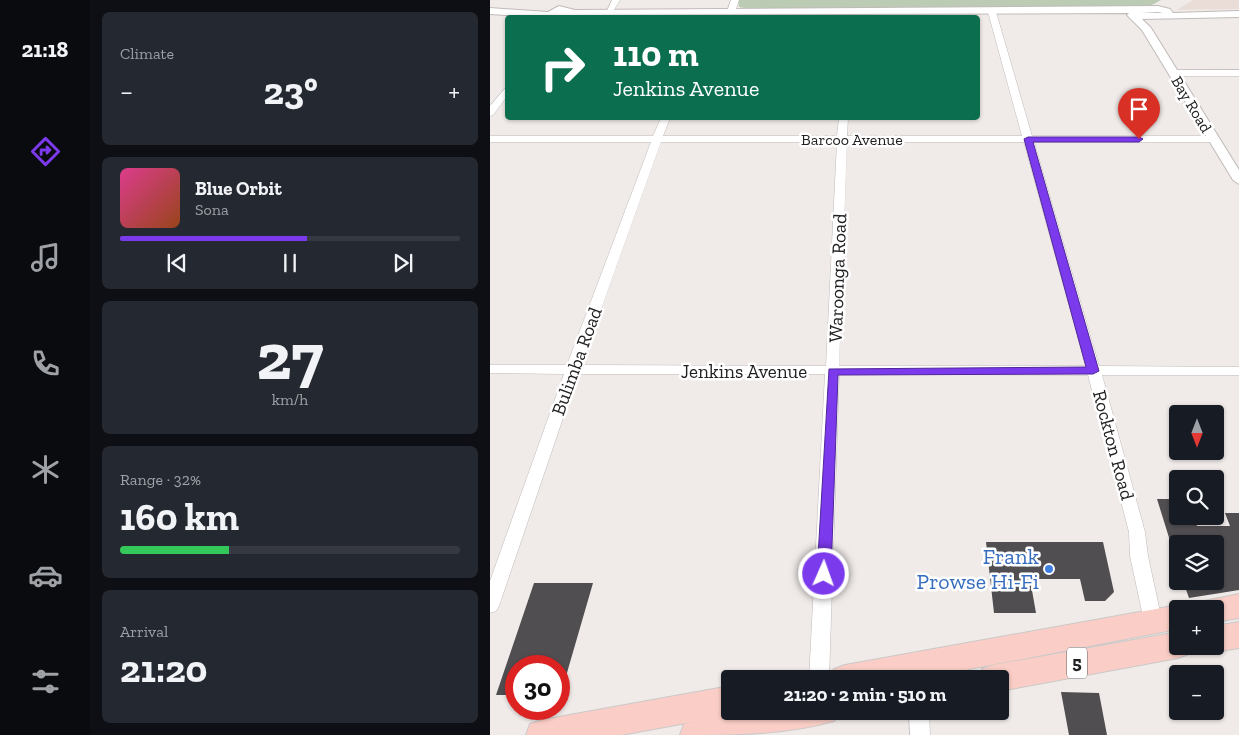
<!DOCTYPE html>
<html lang="en">
<head>
<meta charset="utf-8">
<style>
	body { margin:0; font-family:"Zilla Slab",serif; background:#242831; color:#f1f3f6; height:100vh; display:flex; flex-direction:column; font-size:19px; white-space:nowrap }
	* { box-sizing:border-box; margin:0 }
	p { font-size:16px; color:#9ea1a6 }
	.icon { flex:none; width:28px; height:28px; fill:none; stroke:currentColor; stroke-width:2; stroke-linecap:round; stroke-linejoin:round }
	.map { position:relative; flex:1; overflow:hidden }
	.panel { display:flex; flex-direction:column; gap:12px; padding:12px; background:#0d0f14; width:400px }
	.panel>* { flex:none }
	.hud { position:absolute; left:15px; top:15px; width:475px; height:105px; border-radius:5px; box-shadow:0 1px 4px #0004; background:#0b6e4f; color:#fff; overflow:hidden }
	.needle { width:32px; rotate:180deg }
	.controls { position:absolute; left:679px; top:405px; display:grid; gap:10px }
	.controls a { display:grid; place-items:center; width:55px; height:55px; border-radius:5px; background:#171b24; box-shadow:0 1px 4px #0004; font-size:25px }
	.speed { position:absolute; left:15px; top:655px; display:flex; gap:10px; font-size:25px; font-weight:700; text-align:center }
	.speed>* { display:grid; place-content:center; width:65px; height:65px; border-radius:50%; background:#171b24; box-shadow:0 1px 4px #0004; line-height:1 }
	.speed .limit { border:8px solid #d22; background:#fff; color:#111 }
	.pin { position:absolute; display:grid; place-items:center; width:42px; height:42px; color:#fff; margin:-51px -21px; border-radius:50% 50% 50% 0; rotate:-45deg; box-shadow:0 0 5px #0007 }
	.pin .icon { rotate:45deg }
	.me { position:absolute; width:55px; margin:-28px; rotate:2deg; stroke-linejoin:round; filter:drop-shadow(0 0 4px #0008) }
	.turn { display:flex; align-items:center; gap:18px; height:105px; padding:0 25px; font-size:22px }
	.turn .icon { width:65px; height:65px; stroke-width:2.5 }
	.turn b { display:block; font-size:35px; line-height:42px }
	.big { font-size:38px; font-weight:800; line-height:1.1 }
	.panel .tile { flex:1; display:flex; flex-direction:column; justify-content:center; gap:8px; min-width:0; padding:0 18px; border-radius:8px; background:#242831 }
	.panel .dial { align-items:center; gap:0 }
	.dial b { font-size:65px; line-height:1 }
	.song { display:flex; align-items:center; gap:15px }
	.cover { width:60px; height:60px; border-radius:8px; background:linear-gradient(135deg,hsl(330 70% 55%),hsl(20 70% 35%)) }
	.played { height:5px; border-radius:2px; background:linear-gradient(90deg,#7c3aed 55%,#363941 55%) }
	.keys { display:flex; justify-content:space-around; direction:ltr }
	.heat { display:flex; justify-content:space-between; align-items:center; font-size:28px; direction:ltr }
	.charge { height:8px; border-radius:4px; background:linear-gradient(90deg,#34c759 32%,#363941 0) }
	.trip { position:absolute; left:231px; top:670px; width:288px; height:50px; border-radius:5px; background:#171b24; box-shadow:0 1px 4px #0004; font-weight:800; line-height:50px; text-align:center }
	main { display:flex; flex:1; min-height:0 }
	.tabs { display:flex; flex-direction:column; width:90px; justify-content:space-around; align-items:center; background:#090b0e; color:#9ea1a6 }
	.tabs .icon { width:35px; height:35px }
	.tabs .selected { color:#7c3aed }
	.tabs b { font-size:22px; color:#f1f3f6 }
	.map>svg:first-child { display:block }
	.built { fill:#eaddd8 }
	.green { fill:#bbcbb4 }
	.building { fill:#514e51 }
	.lines { fill:none; stroke-linecap:round; stroke-linejoin:round }
	.minor-casing { stroke:#c0bbb9; stroke-width:1 }
	.tertiary-casing { stroke:#c0bbb9; stroke-width:2 }
	.trunk-casing { stroke:#cac9c9; stroke-width:2 }
	.minor { fill:#fff; fill-rule:evenodd }
	.tertiary { fill:#fff; fill-rule:evenodd }
	.trunk { fill:#facec6; fill-rule:evenodd }
	.route { fill:#7c3aed; stroke:#51269a }
	.shop-dot { fill:#3f7fe0; stroke:#fff; stroke-width:2 }
	.labels { text-anchor:middle; stroke-width:5; stroke-linejoin:round; paint-order:stroke }
	.far-street-label { font-size:16px; fill:#222020; stroke:#fff }
	.shield { fill:#fff; stroke:#646363; stroke-width:1 }
	.shield-label { font-size:18px; font-weight:bold; fill:#222020 }
	.street-label { font-size:19px; fill:#222020; stroke:#fff }
	.near-shop-label { font-size:22px; fill:#366cbe; stroke:#fff; text-anchor:end }
</style>
</head>
<body>
<main>
<nav class="tabs">
<b>21:18</b>
<svg class="icon selected" aria-label="directions" viewBox="0 0 24 24"><path d="M12 3l9 9-9 9-9-9zM9 14v-3h6M13 9l2 2-2 2"/></svg>
<svg class="icon" aria-label="music" viewBox="0 0 24 24"><path d="M9 18V5l10-2v13"/><circle cx="6" cy="18" r="3"/><circle cx="16" cy="16" r="3"/></svg>
<svg class="icon" aria-label="phone" viewBox="0 0 24 24"><path d="M5 4h4l2 5-3 2q2 4 5 5l2-3 5 2v4C11 20 4 13 5 4z"/></svg>
<svg class="icon" aria-label="climate" viewBox="0 0 24 24"><path d="M12 3v18M4 7l16 10M4 17L20 7"/></svg>
<svg class="icon" aria-label="car" viewBox="0 0 24 24"><path d="M5 17H2v-5l4-1 3-4h7l3 4 3 1v5h-3M9 17h6M6 11h13"/><circle cx="7" cy="17" r="2"/><circle cx="17" cy="17" r="2"/></svg>
<svg class="icon" aria-label="filters" viewBox="0 0 24 24"><path d="M4 7h16M4 17h16"/><circle cx="9" cy="7" r="2"/><circle cx="15" cy="17" r="2"/></svg>
</nav>
<section class="panel">
<div class="tile"><p>Climate</p>
<div class="heat"><a>−</a><b class="big">23°</b><a>+</a></div>
</div>
<div class="tile">
<div class="song"><i class="cover"></i><div><b>Blue Orbit</b><p>Sona</p></div></div>
<div class="played"></div>
<div class="keys"><svg class="icon" aria-label="previous" viewBox="0 0 24 24"><path d="M18 5L8 12l10 7zM5 5v14"/></svg><svg class="icon" aria-label="pause" viewBox="0 0 24 24"><path d="M8 5v14M16 5v14"/></svg><svg class="icon" aria-label="next" viewBox="0 0 24 24"><path d="M6 5l10 7-10 7zM19 5v14"/></svg></div>
</div>
<div class="tile dial"><b>27</b><p>km/h</p></div>
<div class="tile"><p>Range · 32%</p><b class="big">160 km</b><div class="charge"></div></div>
<div class="tile"><p>Arrival</p><b class="big">21:20</b></div>
</section>
<div class="map">
<svg width="749" height="735" viewBox="0 0 749 735">
	<rect width="100%" height="100%" fill="#f0ebe9"/>
	<!-- built -->
	<path class="built" d="M703 0H749V9L687 10Z"/>
	<!-- green -->
	<path class="green" d="M248 0H671L660 6 259 9 249 7Z"/>
	<!-- building -->
	<path class="building" d="M667 499H688V516H704L707 526H740L735 513H749V590L699 598 693 581H725V544H681Z
		M496 542H613L624 592 615 601H595L590 579H540L546 613H504Z
		M44 583H103L72 690H69V666H26V695H6Z
		M571 692 609 693 617 735H579Z"/>
	<g class="lines">
		<defs>
			<path id="minor" d="M122 0H130L122 13H116Z
				M241 0H249L245 12 241 14 237 12Z
				M502 10 506 12 542 136H724L729 139 724 142H544L609 366 749 367V375H612L655 532 658 556 672 621 669 626 663 629 657 626 654 621 640 556 639 532 598 375 349 374 339 679H319L335 374H88L9 606 6 611 0 613V581L74 374 0 373V365H77L161 142H0V136H163L171 118H180L173 136H347L349 118H358L357 136H532L498 12ZM171 142H347L336 366 91 365ZM357 142H534L596 366H349Z
				M749 70V76H684L680 73 684 70Z
				M18 85V95L3 115 0 116V106Z
				M419 711H439L440 735H420Z"/>
			<path id="tertiary" d="M69 6 85 10 668 6 680 9 683 13 749 11V17L652 19 661 28 749 170V184L743 180 652 30 637 15 639 13 77 15 70 18 0 14V8L58 12ZM668 12 673 13H650Z"/>
			<path id="trunk" d="M749 594V618L725 622V609H711L715 601Z
				M688 605 699 609H688V629L428 679H339L344 669 355 665Z
				M749 622V648L725 652 714 648 713 646H725V626Z
				M688 632V646H703L699 654 688 658 510 691V679H487L492 669 503 665Z
				M240 686V711H248L243 713 349 711 344 721C295 735 241 735 190 735L194 724 202 722 131 735H36L40 724 52 720Z"/>
		</defs>
		<!-- minor casing -->
		<use href="#minor" class="minor-casing"/>
		<!-- tertiary casing -->
		<use href="#tertiary" class="tertiary-casing"/>
		<!-- trunk casing -->
		<use href="#trunk" class="trunk-casing"/>
		<!-- minor -->
		<use href="#minor" class="minor"/>
		<!-- tertiary -->
		<use href="#tertiary" class="tertiary"/>
		<!-- trunk -->
		<use href="#trunk" class="trunk"/>
	</g>
	<!-- route -->
	<path class="route" d="M538 137H649L653 139 649 142H543L609 371 603 374 348 375 341 574 339 578H329L327 574 339 369 596 367 534 139Z"/>
	<!-- markers -->
	<circle class="shop-dot" cx="559" cy="569" r="5"/>
	<g class="labels">
		<!-- far-street labels -->
		<g class="far-street-label">
			<text transform="translate(702 104) rotate(59)" y="6">Bay Road</text>
			<text x="362" y="145">Barcoo Avenue</text>
		</g>
		<!-- shield labels -->
		<rect class="shield" x="577" y="647.5" width="20" height="31" rx="4"/>
		<g class="shield-label">
			<text x="587" y="669">5</text>
		</g>
		<!-- street labels -->
		<g class="street-label">
			<text transform="translate(347 278) rotate(-88)" y="7">Waroonga Road</text>
			<text transform="translate(86 361) rotate(-70)" y="7">Bulimba Road</text>
			<text x="254" y="378">Jenkins Avenue</text>
			<text transform="translate(624 445) rotate(75)" y="7">Rockton Road</text>
		</g>
		<!-- near-shop labels -->
		<g class="near-shop-label">
			<text x="549" y="564">Frank<tspan x="549" dy="25">Prowse Hi-Fi</tspan></text>
		</g>
	</g>
</svg>
<div class="controls">
<a><svg class="needle" viewBox="-14 -14 28 28"><path d="M0-13l5 13h-10z" fill="#e53935"/><path d="M0 13l5-13h-10z" fill="#9ea1a6"/></svg></a>
<a><svg class="icon" aria-label="search" viewBox="0 0 24 24"><circle cx="10" cy="10" r="6"/><path d="M15 15l6 6"/></svg></a>
<a><svg class="icon" aria-label="layers" viewBox="0 0 24 24"><path d="M12 4l9 5-9 5-9-5zM3 14l9 5 9-5"/></svg></a>
<a>+</a>
<a>−</a>
</div>
<div class="speed"><div class="limit">30</div></div>
<div class="pin" style="left:649px;top:139px;background:#d93025"><svg class="icon" aria-label="arrive" viewBox="0 0 24 24"><path d="M6 21V4h12l-3 4 3 4H6"/></svg></div>
<svg class="me" style="left:334px;top:574px" viewBox="-20 -20 40 40"><circle r="17" fill="#7c3aed" stroke="#fff" stroke-width="3"/><path d="M0-11L8 9 0 5-8 9z" fill="#fff"/></svg>
<div class="trip">21:20 · 2 min · 510 m</div>
<div class="hud">
<div class="turn"><svg class="icon" aria-label="right" viewBox="0 0 24 24"><path d="M7 20v-9h11M14 6l5 5-5 5"/></svg><div><b>110 m</b>Jenkins Avenue</div></div>
</div>
</div>
</main>
</body>
</html>
